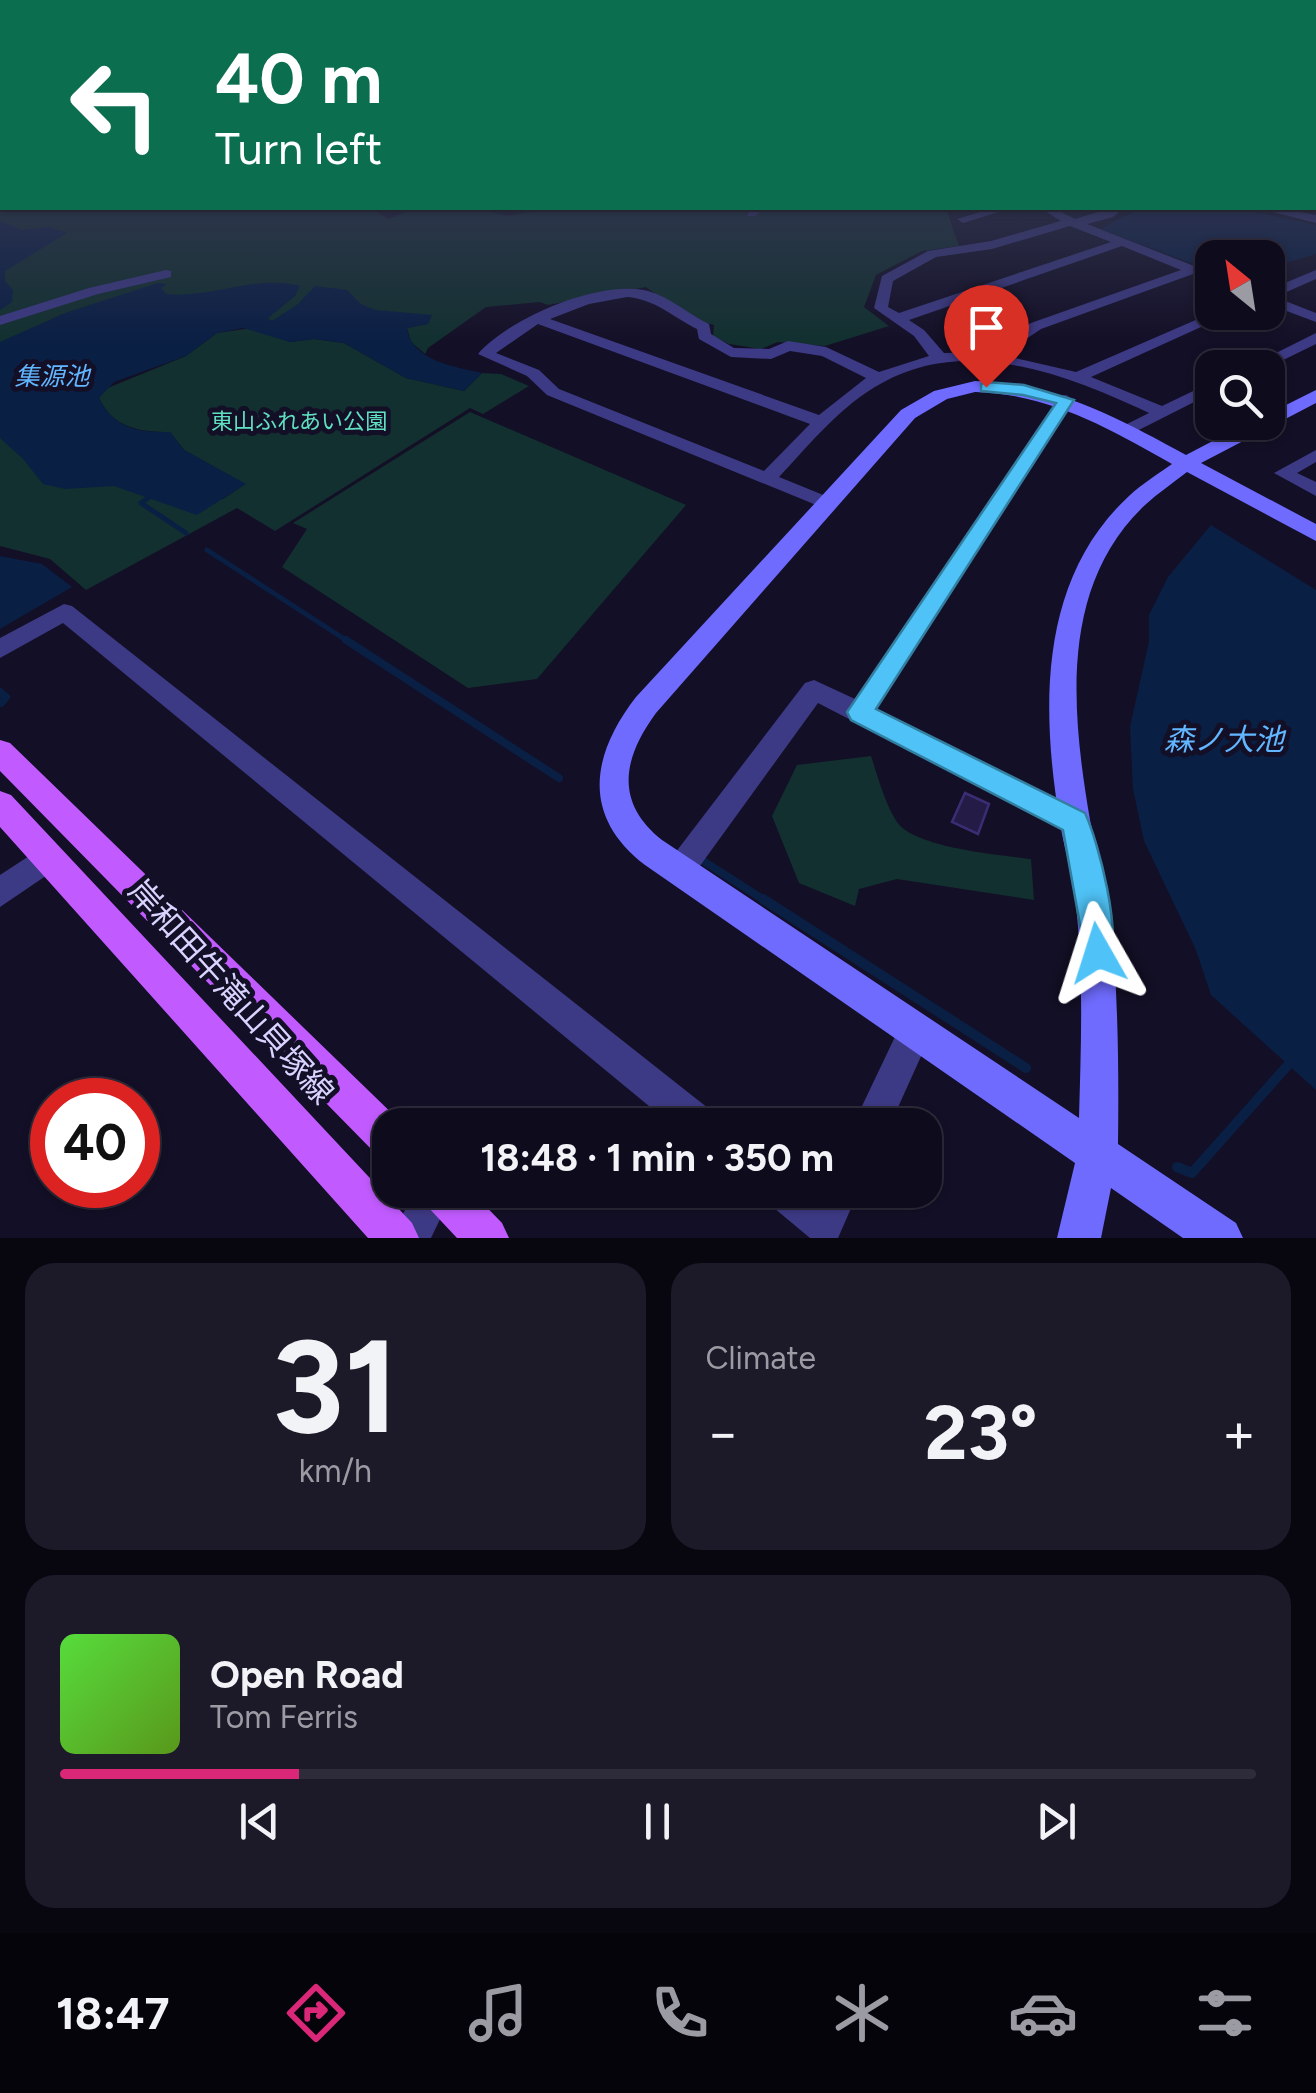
<!DOCTYPE html>
<html lang="en">
<head>
<meta charset="utf-8">
<style>
	body { margin:0; font-family:Figtree,"Noto Sans JP",sans-serif; background:#1c1929; color:#f1f3f6; height:100vh; display:flex; flex-direction:column; font-size:38px; white-space:nowrap }
	* { box-sizing:border-box; margin:0 }
	p { font-size:32px; color:#9b9ba3 }
	.icon { flex:none; width:55px; height:55px; fill:none; stroke:currentColor; stroke-width:2; stroke-linecap:round; stroke-linejoin:round }
	.map { position:relative; height:1238px; overflow:hidden }
	.drawer { display:flex; flex-direction:column; gap:25px; padding:25px; background:#08060f; flex:1 }
	.drawer>* { flex:none }
	.top-card { position:absolute; left:0px; top:0px; width:1318px; height:210px; box-shadow:0 2px 8px #0004,0 0 0 2px #2e2b3b; background:#0b6e4f; color:#fff; overflow:hidden }
	.needle { width:65px; rotate:330deg }
	.controls { position:absolute; left:1195px; top:240px; display:grid; gap:20px }
	.controls a { display:grid; place-items:center; width:90px; height:90px; border-radius:20px; background:#0e0b1c; box-shadow:0 2px 8px #0004,0 0 0 2px #2e2b3b; font-size:50px }
	.speed { position:absolute; left:30px; top:1078px; display:flex; gap:20px; font-size:50px; font-weight:700; text-align:center }
	.speed>* { display:grid; place-content:center; width:130px; height:130px; border-radius:50%; background:#0e0b1c; box-shadow:0 2px 8px #0004,0 0 0 2px #2e2b3b; line-height:1 }
	.speed .limit { border:15px solid #d22; background:#fff; color:#111 }
	.pin { position:absolute; display:grid; place-items:center; width:85px; height:85px; color:#fff; margin:-102px -42px; border-radius:50% 50% 50% 0; rotate:-45deg; box-shadow:0 0 10px #0007 }
	.pin .icon { rotate:45deg }
	.me { position:absolute; width:110px; margin:-55px; rotate:354deg; stroke-linejoin:round; filter:drop-shadow(0 0 8px #0008) }
	.turn { display:flex; align-items:center; gap:35px; height:210px; padding:0 50px; font-size:45px }
	.turn .icon { width:130px; height:130px; stroke-width:2.5 }
	.turn b { display:block; font-size:70px; line-height:85px }
	.big { font-size:75px; font-weight:700; line-height:1.1 }
	.drawer .tile { flex:1; display:flex; flex-direction:column; justify-content:center; gap:15px; min-width:0; padding:0 35px; border-radius:30px; background:#1c1929 }
	.drawer .dial { align-items:center; gap:0 }
	.dial b { font-size:130px; line-height:1 }
	.song { display:flex; align-items:center; gap:30px }
	.cover { width:120px; height:120px; border-radius:15px; background:linear-gradient(135deg,hsl(110 70% 55%),hsl(90 70% 35%)) }
	.played { height:10px; border-radius:5px; background:linear-gradient(90deg,#db2777 20%,#2e2b3b 20%) }
	.keys { display:flex; justify-content:space-around; direction:ltr }
	.heat { display:flex; justify-content:space-between; align-items:center; font-size:55px; direction:ltr }
	.drawer .tiles { flex:1; display:grid; gap:25px; grid-template-columns:1fr 1fr }
	.tile:last-child { grid-column:span 2 }
	.trip { position:absolute; left:372px; top:1108px; width:570px; height:100px; border-radius:30px; background:#0e0b1c; box-shadow:0 2px 8px #0004,0 0 0 2px #2e2b3b; font-weight:700; line-height:100px; text-align:center }
	.tab-bar { display:flex; height:160px; justify-content:space-around; align-items:center; background:#06040b; color:#9b9ba3 }
	.tab-bar .icon { width:70px; height:70px }
	.tab-bar .active { color:#db2777 }
	.tab-bar b { font-size:45px; color:#f1f3f6 }
	.map>svg:first-child { display:block }
	.green { fill:#12302f }
	.water { fill:#0a1f44 }
	.lines { fill:none; stroke-linecap:round; stroke-linejoin:round }
	.stream-far2 { stroke:#0a1f44; stroke-width:5 }
	.stream-far1 { stroke:#0a1f44; stroke-width:8 }
	.stream { stroke:#0a1f44; stroke-width:10 }
	.building { fill:#241b47; stroke:#3b2d73; stroke-width:2.5 }
	.street { fill:#3d3a85; fill-rule:evenodd }
	.secondary { fill:#6f6bff; fill-rule:evenodd }
	.primary { fill:#c25bff; fill-rule:evenodd }
	.route { fill:#4fc3f7; stroke:#337fa1; stroke-width:2.5 }
	.labels { text-anchor:middle; stroke-width:10; stroke-linejoin:round; paint-order:stroke }
	.far-park-label { font-size:22px; fill:#5fe0c0; stroke:#130f26 }
	.far-water-label { font-size:25px; font-style:italic; fill:#62b6ff; stroke:#130f26 }
	.water-label { font-size:30px; font-style:italic; fill:#62b6ff; stroke:#130f26 }
	.near-street-label { font-size:32px; fill:#d9d4ff; stroke:#130f26 }
</style>
</head>
<body>
<div class="map">
<svg width="1316" height="1238" viewBox="0 0 1316 1238">
	<rect width="100%" height="100%" fill="#130f26"/>
	<!-- green -->
	<path class="green" d="M0 170 2 208H369L389 219 416 208H475L507 216 553 208H946L959 246 922 251 876 275 864 307 889 326 825 346 778 342 761 349 729 344 713 336 714 325 688 318 646 287 548 305 540 302 486 307 428 348 425 354 411 342 407 328 427 324 223 325 74 378 65 444 223 499 245 484 184 450 170 432C139 432 113 428 99 398L105 389 186 356 217 333 252 328 290 342 314 339 344 343 406 378 464 391 482 373 501 374 529 386 483 414 470 408 275 531 237 508 86 590 50 559 0 546Z
		M470 412 686 505 537 679 468 688 282 567 307 529 293 523Z
		M871 756C878 777 885 804 897 822 915 848 1000 855 1031 859L1034 900 897 879 859 889 855 906 799 883 772 816 797 765Z"/>
	<!-- water -->
	<path class="water" d="M1141 208H1237L1316 225V254L1268 268V258H1212V271L1100 229Z
		M0 221 22 230 49 227 67 233 5 271V281L13 290 12 302 0 310Z
		M158 283 167 284 161 288 166 294C211 299 256 274 300 286L295 296 268 318 272 321 298 304 315 286 347 290 361 304 375 310 432 315 428 324 407 328C411 361 456 367 482 373L464 391 406 378 344 343 314 339 290 342 243 328 217 333 186 356 114 382 99 398C113 428 139 433 170 432L184 450 246 484 197 515 114 486 65 489 43 484 23 459 0 438V342L65 313Z
		M1211 525 1316 590V1090L1211 995 1196 950 1144 841 1133 789 1130 727 1149 641V615L1168 577Z
		M0 556 42 564 72 587 0 629Z"/>
	<g class="lines">
		<!-- stream-far2 -->
		<path class="stream-far2" d="M148 498 141 503 186 533
			M207 550 349 642"/>
		<!-- stream-far1 -->
		<path class="stream-far1" d="M346 640 559 778
			M0 692 6 697 1 703
			M705 862 767 902"/>
		<!-- stream -->
		<path class="stream" d="M763 899 1026 1068
			M1177 1167 1192 1173 1288 1065"/>
	</g>
	<!-- building -->
	<path class="building" d="M965 793 989 804 978 834 952 822Z"/>
	<g class="lines">
		<!-- street -->
		<path class="street" d="M752 208H765L755 216H747Z
			M994 208H1012L963 223 957 219Z
			M1040 208H1053L1075 219 1112 208H1124L1113 217 1087 224 1212 273V281L1193 274 1041 329 1002 355 1076 372 1214 312H1234L1091 377 1162 406 1212 382V393L1127 436 1118 431 1121 427 1149 413C1068 375 967 335 882 383 841 405 810 444 779 477L833 499 836 503 826 509 547 395 527 376 478 354C509 318 600 279 648 291 670 297 688 314 709 324L711 334 734 348 769 349 788 341 826 347 879 372 929 356 914 336 874 308 882 276 928 251 991 241 1061 221ZM1070 226 1111 242 899 313 888 307 893 281 936 257 992 249ZM1122 246 1181 270 1031 323 985 352 944 353 924 330 909 320ZM627 297C655 299 673 317 697 329L699 339 731 357 771 359 790 351 822 356 866 378 819 415 550 319 589 304ZM538 324 810 424 764 471 559 389 539 370 496 353Z
			M1257 208H1277L1316 215V223Z
			M166 270 171 271V277L98 294 0 325V316L89 288Z
			M1316 270V279L1275 297 1316 313V322L1268 304V290Z
			M1316 333V344L1267 368H1246Z
			M1066 395 1074 400 875 709 1085 813 1089 822 1085 831 1075 835 1065 831 818 703 689 881 679 885 669 881 664 871 669 861 805 683 814 680 855 699 1060 396Z
			M1316 450V462L1297 473 1316 482V496L1274 473Z
			M64 604 72 606 713 1112 718 1125H672L63 623 0 658V638Z
			M49 843 59 847 63 857 59 867 0 907V875Z
			M915 1015 927 1020 932 1032 890 1125H853L903 1020Z
			M415 1190H454L431 1238H391Z
			M762 1190H811L818 1195 820 1190H859L838 1238H810L768 1203Z"/>
		<!-- secondary -->
		<path class="secondary" d="M1315 192H1316V200H1315Z
			M975 381C1054 383 1118 418 1186 455L1249 422H1268V414L1316 390V403L1201 463 1316 524V541L1187 472C1173 483 1158 493 1145 505 1058 587 1072 714 1090 820 1095 847 1106 874 1109 901 1118 982 1119 1063 1118 1144L1236 1223 1243 1238H1183L1111 1188 1101 1238H1057L1075 1163 645 865C581 816 591 755 636 697L901 410 934 391ZM975 392C1049 394 1109 428 1172 464 1158 474 1142 484 1129 496 1038 580 1041 710 1060 823 1064 848 1072 872 1075 897 1084 970 1081 1045 1079 1118L662 840C614 802 623 758 656 713L915 418 947 399Z"/>
		<!-- primary -->
		<path class="primary" d="M0 740 10 743 404 1125H390V1160L376 1154 0 771Z
			M0 791 11 795 412 1223 419 1238H368L0 827Z
			M420 1190H470L502 1223 509 1238H457L426 1205Z"/>
	</g>
	<!-- sky -->
	<linearGradient id="sky" x2="0" y2="1"><stop stop-color="#0a0815"/><stop offset="0.5" stop-color="#333752"/><stop offset="1" stop-color="#333752" stop-opacity="0"/></linearGradient>
	<rect width="1316" height="343" fill="url(#sky)"/>
	<!-- route -->
	<path class="route" d="M986 382 1024 385 1074 400 876 709 1085 813C1099 843 1122 934 1109 964L1098 969 1087 964 1063 830 851 720 847 712 1056 403 1023 395 981 391V384Z"/>
	<g class="labels">
		<!-- far-park labels -->
		<g class="far-park-label">
			<text x="299" y="429">東山ふれあい公園</text>
		</g>
		<!-- far-water labels -->
		<g class="far-water-label">
			<text x="52" y="385">集源池</text>
		</g>
		<!-- water labels -->
		<g class="water-label">
			<text x="1224" y="750">森ノ大池</text>
		</g>
		<!-- near-street labels -->
		<g class="near-street-label">
			<text transform="translate(231 992) rotate(48)" y="11">岸和田牛滝山貝塚線</text>
		</g>
	</g>
</svg>
<div class="controls">
<a><svg class="needle" viewBox="-14 -14 28 28"><path d="M0-13l5 13h-10z" fill="#e53935"/><path d="M0 13l5-13h-10z" fill="#9b9ba3"/></svg></a>
<a><svg class="icon" aria-label="search" viewBox="0 0 24 24"><circle cx="10" cy="10" r="6"/><path d="M15 15l6 6"/></svg></a>
</div>
<div class="speed"><div class="limit">40</div></div>
<div class="pin" style="left:986px;top:387px;background:#d93025"><svg class="icon" aria-label="arrive" viewBox="0 0 24 24"><path d="M6 21V4h12l-3 4 3 4H6"/></svg></div>
<svg class="me" style="left:1098px;top:953px" viewBox="-20 -20 40 40"><path d="M0-17L14 15 0 8-14 15z" fill="#4fc3f7" stroke="#fff" stroke-width="4"/></svg>
<div class="trip">18:48 · 1 min · 350 m</div>
<div class="top-card">
<div class="turn"><svg class="icon" aria-label="left" viewBox="0 0 24 24"><path d="M17 20v-9H6M10 6l-5 5 5 5"/></svg><div><b>40 m</b>Turn left</div></div>
</div>
</div>
<section class="drawer">
<div class="tiles">
<div class="tile dial"><b>31</b><p>km/h</p></div>
<div class="tile"><p>Climate</p>
<div class="heat"><a>−</a><b class="big">23°</b><a>+</a></div>
</div>
<div class="tile">
<div class="song"><i class="cover"></i><div><b>Open Road</b><p>Tom Ferris</p></div></div>
<div class="played"></div>
<div class="keys"><svg class="icon" aria-label="previous" viewBox="0 0 24 24"><path d="M18 5L8 12l10 7zM5 5v14"/></svg><svg class="icon" aria-label="pause" viewBox="0 0 24 24"><path d="M8 5v14M16 5v14"/></svg><svg class="icon" aria-label="next" viewBox="0 0 24 24"><path d="M6 5l10 7-10 7zM19 5v14"/></svg></div>
</div>
</div>
</section>
<nav class="tab-bar">
<b>18:47</b>
<svg class="icon active" aria-label="directions" viewBox="0 0 24 24"><path d="M12 3l9 9-9 9-9-9zM9 14v-3h6M13 9l2 2-2 2"/></svg>
<svg class="icon" aria-label="music" viewBox="0 0 24 24"><path d="M9 18V5l10-2v13"/><circle cx="6" cy="18" r="3"/><circle cx="16" cy="16" r="3"/></svg>
<svg class="icon" aria-label="phone" viewBox="0 0 24 24"><path d="M5 4h4l2 5-3 2q2 4 5 5l2-3 5 2v4C11 20 4 13 5 4z"/></svg>
<svg class="icon" aria-label="climate" viewBox="0 0 24 24"><path d="M12 3v18M4 7l16 10M4 17L20 7"/></svg>
<svg class="icon" aria-label="car" viewBox="0 0 24 24"><path d="M5 17H2v-5l4-1 3-4h7l3 4 3 1v5h-3M9 17h6M6 11h13"/><circle cx="7" cy="17" r="2"/><circle cx="17" cy="17" r="2"/></svg>
<svg class="icon" aria-label="filters" viewBox="0 0 24 24"><path d="M4 7h16M4 17h16"/><circle cx="9" cy="7" r="2"/><circle cx="15" cy="17" r="2"/></svg>
</nav>
</body>
</html>
